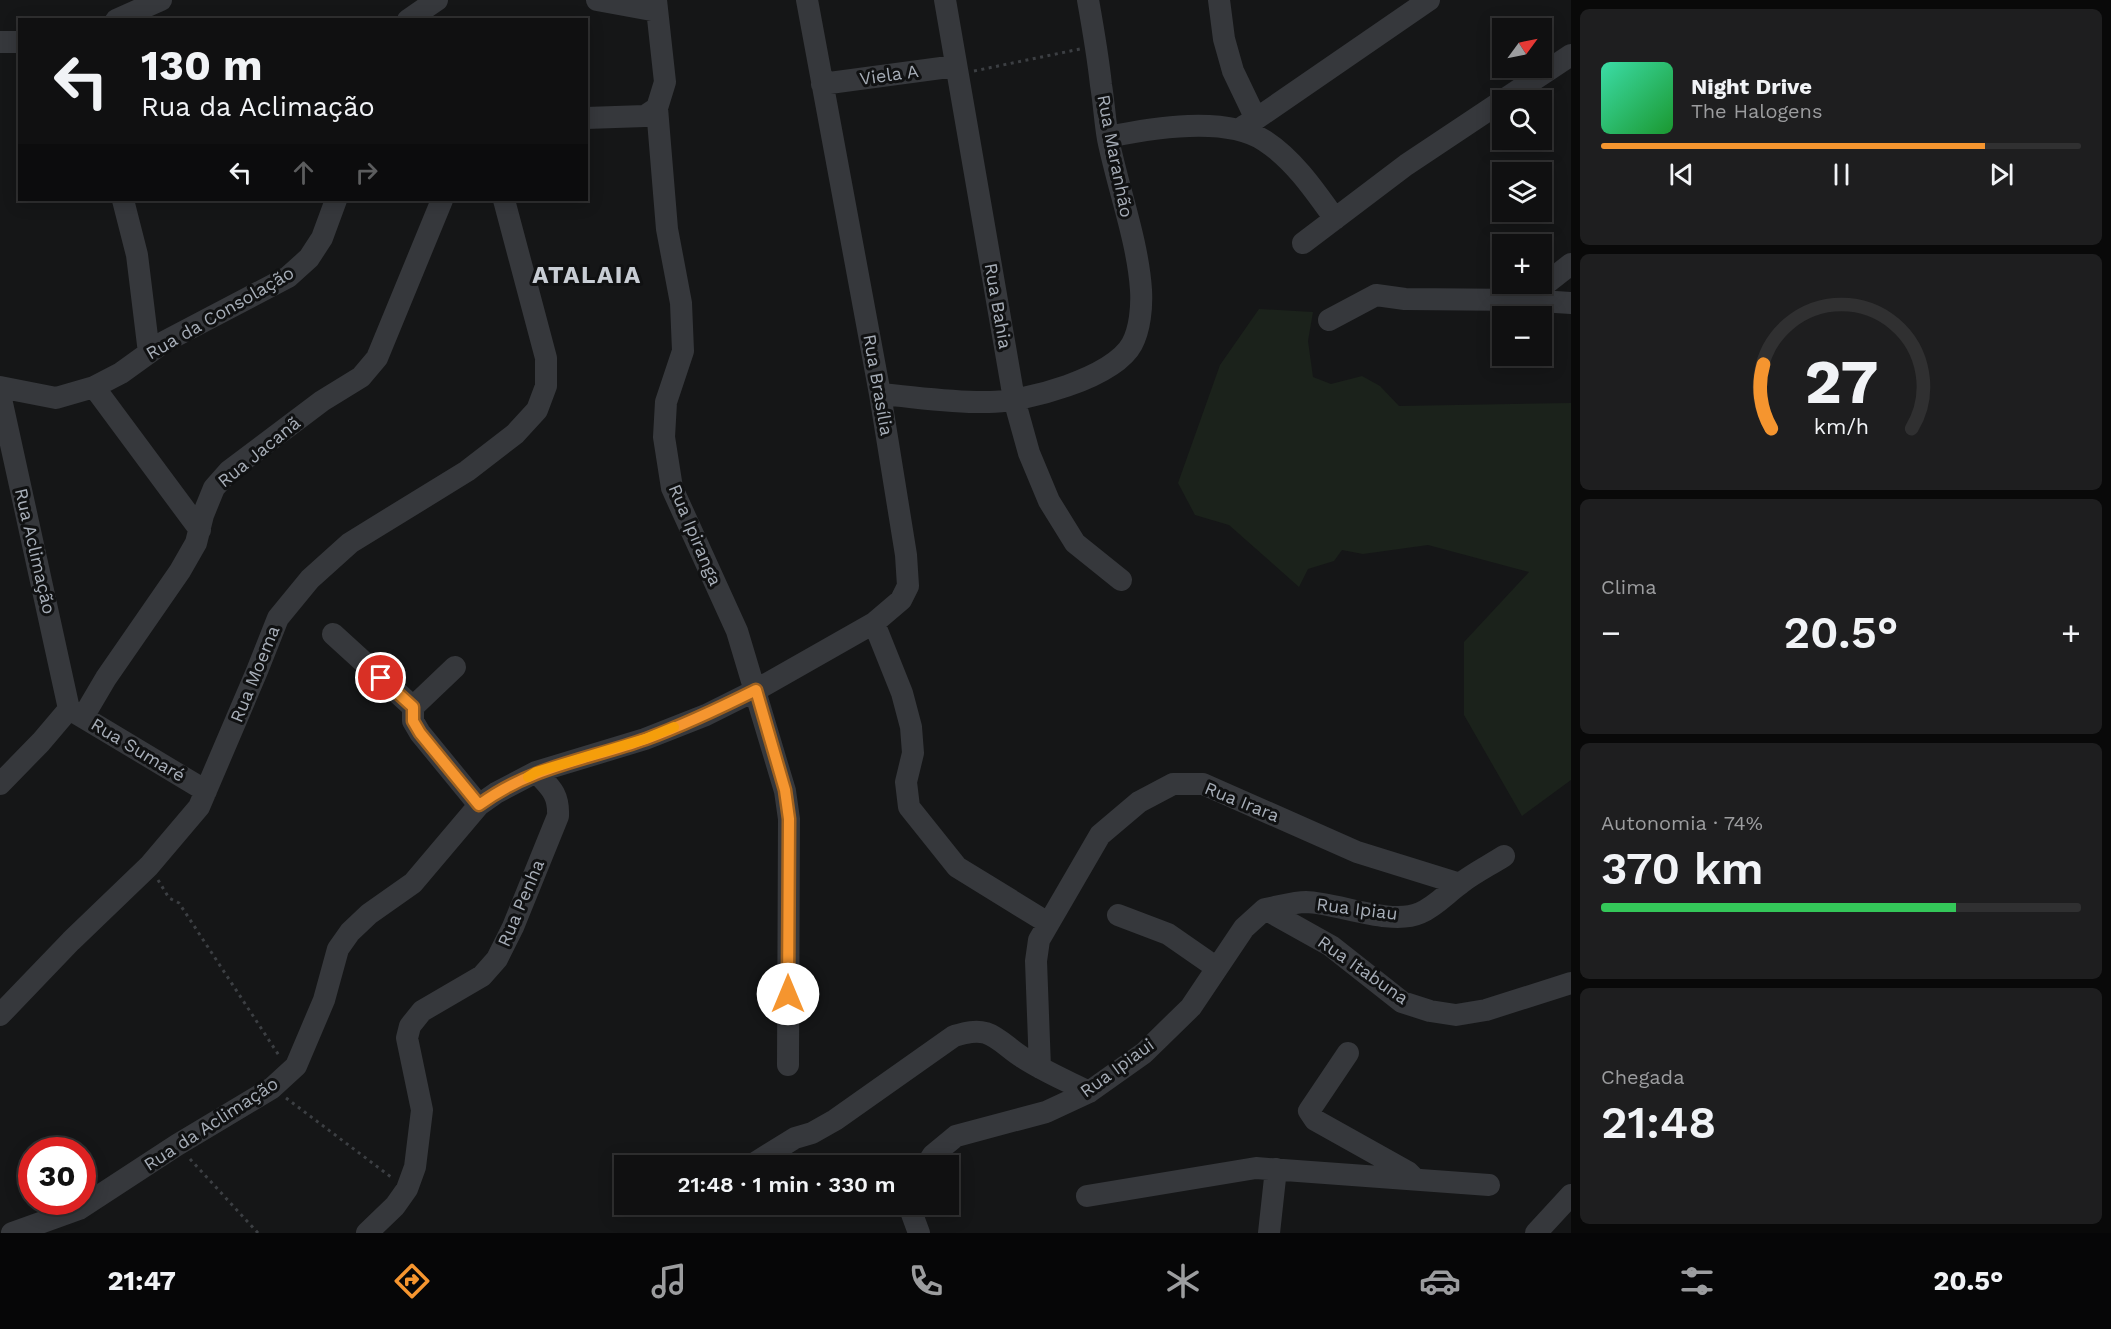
<!DOCTYPE html>
<html lang="pt">
<head>
<meta charset="utf-8">
<style>
	body { margin:0; font-family:"Work Sans",sans-serif; background:#1e1e1f; color:#f1f3f6; height:100vh; display:flex; flex-direction:column; font-size:22px; white-space:nowrap }
	* { box-sizing:border-box; margin:0 }
	p { font-size:20px; color:#9c9d9f }
	.icon { flex:none; width:33px; height:33px; fill:none; stroke:currentColor; stroke-width:2; stroke-linecap:round; stroke-linejoin:round }
	.map { position:relative; flex:1; overflow:hidden }
	.sheet { display:flex; flex-direction:column; gap:9px; padding:9px; background:#090909; width:540px }
	.sheet>* { flex:none }
	.guide { position:absolute; left:18px; top:18px; width:570px; height:183px; border-radius:0px; box-shadow:0 3px 15px #0003,0 0 0 2px #303031; background:#101011; color:#f1f3f6; overflow:hidden }
	.needle { width:39px; rotate:57deg }
	.tools { position:absolute; left:1492px; top:18px; display:grid; gap:12px }
	.tools a { display:grid; place-items:center; width:60px; height:60px; border-radius:0px; background:#101011; box-shadow:0 3px 15px #0003,0 0 0 2px #303031; font-size:30px }
	.speed { position:absolute; left:18px; top:1137px; display:flex; gap:12px; font-size:30px; font-weight:700; text-align:center }
	.speed>* { display:grid; place-content:center; width:78px; height:78px; border-radius:50%; background:#101011; box-shadow:0 3px 15px #0003,0 0 0 2px #303031; line-height:1 }
	.speed .limit { border:9px solid #d22; background:#fff; color:#111 }
	.pin { position:absolute; display:grid; place-items:center; width:51px; height:51px; color:#fff; margin:-26px; border:3px solid #fff; border-radius:50%; box-shadow:0 2px 6px #0007 }
	.me { position:absolute; width:66px; margin:-33px; rotate:0deg; stroke-linejoin:round; filter:drop-shadow(0 0 4px #0008) }
	.turn { display:flex; align-items:center; gap:21px; height:126px; padding:0 24px; font-size:27px }
	.turn .icon { width:78px; height:78px; stroke-width:2.5 }
	.turn b { display:block; font-size:42px; line-height:51px }
	.lanes { display:flex; align-items:center; height:57px; padding:0 24px; background:#0003; justify-content:center; gap:30px; direction:ltr }
	.lanes .off { opacity:.35 }
	.big { font-size:45px; font-weight:600; line-height:1.1 }
	.sheet .tile { flex:1; display:flex; flex-direction:column; justify-content:center; gap:9px; min-width:0; padding:0 21px; border-radius:9px; background:#1e1e1f }
	.sheet .dial { align-items:center; gap:0 }
	.dial svg { height:156px; overflow:visible; fill:none; stroke:#303031; stroke-width:7; stroke-linecap:round; text-anchor:middle }
	.dial text { fill:#f1f3f6; stroke:none }
	.song { display:flex; align-items:center; gap:18px }
	.cover { width:72px; height:72px; border-radius:9px; background:linear-gradient(135deg,hsl(160 70% 55%),hsl(130 70% 35%)) }
	.played { height:6px; border-radius:3px; background:linear-gradient(90deg,#f5952f 80%,#303031 80%) }
	.keys { display:flex; justify-content:space-around; direction:ltr }
	.heat { display:flex; justify-content:space-between; align-items:center; font-size:33px; direction:ltr }
	.charge { height:9px; border-radius:4px; background:linear-gradient(90deg,#34c759 74%,#303031 0) }
	.trip { position:absolute; left:614px; top:1155px; width:345px; height:60px; border-radius:0px; background:#101011; box-shadow:0 3px 15px #0003,0 0 0 2px #303031; font-weight:600; line-height:60px; text-align:center }
	.menu { display:flex; height:96px; justify-content:space-around; align-items:center; background:#060607; color:#9c9d9f }
	.menu .icon { width:42px; height:42px }
	.menu .active { color:#f5952f }
	.menu b { font-size:27px; color:#f1f3f6 }
	main { display:flex; flex:1; min-height:0 }
	.map>svg:first-child { display:block }
	.green { fill:#1b221b }
	.lines { fill:none; stroke-linecap:round; stroke-linejoin:round }
	.path { stroke:#3c3f43; stroke-width:3; stroke-dasharray:3 4.5; stroke-linecap:butt }
	.minor { stroke:#36383c; stroke-width:22 }
	.route-casing { stroke:#9f611f; stroke-width:15 }
	.route { stroke:#f5952f; stroke-width:10 }
	.slow { stroke:#f59e0b; stroke-width:10 }
	.labels { text-anchor:middle; stroke-width:6; stroke-linejoin:round; paint-order:stroke }
	.street-label { font-size:18px; fill:#a7aeb8; stroke:#101112 }
	.district-label { font-size:24px; font-weight:bold; letter-spacing:1.5px; fill:#c8cdd4; stroke:#101112 }
</style>
</head>
<body>
<main>
<div class="map">
<svg width="1571" height="1233" viewBox="0 0 1571 1233">
	<rect width="100%" height="100%" fill="#151617"/>
	<!-- green -->
	<path class="green" d="M1259 309 1313 312 1308 341 1313 377 1331 384 1362 376 1380 386 1399 406 1571 403V780L1522 816 1464 715V642L1529 572 1428 545 1363 554 1342 550 1334 561 1308 569 1299 587 1229 525 1195 515 1178 483 1220 365Z"/>
	<g class="lines">
		<!-- path -->
		<path class="path" d="M974 71 1080 49
			M158 880 169 898 179 903 280 1057
			M286 1098 391 1177
			M190 1159 258 1233"/>
		<!-- minor -->
		<path class="minor" d="M597 0 657 11
			M656 0 665 82 657 108 667 229 681 303 683 351 666 402 664 437 672 488 737 631 785 791 789 819 788 1065
			M945 0 1014 399 1029 453 1049 501 1075 543 1121 580
			M1219 0 1224 39 1233 71 1256 119 1244 126
			M116 20 161 0
			M408 20 437 0
			M0 42H20
			M822 84 956 66
			M586 118 645 116 657 108
			M1256 119 1429 0
			M1108 137C1151 128 1226 115 1265 141 1294 160 1315 191 1335 219
			M123 200 137 255 149 353
			M1303 243 1406 165 1571 55
			M1525 300 1571 264
			M1329 320 1376 295 1405 299 1525 300 1571 303
			M0 387 56 398 94 387 121 373 164 342 288 277 309 258 322 238 336 200
			M94 387 200 530
			M0 394 69 709
			M880 394C916 397 953 403 989 402 1025 402 1114 378 1132 344 1140 329 1142 307 1141 290 1138 242 1118 188 1108 139 1105 122 1104 103 1101 85 1098 57 1093 28 1088 0
			M874 623 902 693 911 727 913 753 906 782 909 807 957 867 1048 923
			M333 634 413 707V721L420 733 479 805
			M413 707 455 667
			M71 710 206 791
			M83 717 106 678 180 571 196 543 203 515 214 488 229 471 322 401 361 377 377 358 442 200
			M0 784 41 742 69 709
			M1265 909 1331 946 1402 1002 1430 1011 1456 1015 1486 1010 1571 983
			M1265 909C1278 907 1293 902 1306 902 1338 903 1391 926 1420 913 1436 906 1447 893 1461 883 1474 873 1490 865 1504 856
			M1118 915 1168 934 1217 968
			M0 1015 71 941 149 866 199 807 257 671 278 618 310 579 350 543 467 471 515 434 537 410 546 386V358L504 200
			M1348 1053 1309 1111 1315 1120 1408 1172 1415 1179
			M1040 1068 1036 961 1039 940 1100 835 1139 802 1173 784H1203L1357 852 1460 884
			M750 1166 795 1138 812 1133 835 1120 954 1036C965 1033 975 1030 986 1033 999 1037 1010 1050 1022 1057 1043 1071 1067 1081 1089 1092
			M926 1166 933 1155 956 1136 1046 1112 1089 1092 1144 1053 1191 1007 1244 928 1265 909
			M1087 1196 1256 1168 1489 1185
			M913 1204 912 1214 919 1233
			M12 1233 79 1209 177 1145 272 1088 296 1066 324 1000 338 949 350 932 369 914 413 883 479 805 496 793 536 772 645 739 706 715 756 690 874 623 901 600 908 586 906 555 880 394 807 0
			M367 1233 395 1206 407 1189 415 1167 422 1110 407 1038 410 1026 422 1011 482 976 497 959 513 927 558 816C559 794 551 788 536 772
			M1269 1233 1276 1169
			M1536 1233 1571 1195"/>
	</g>
	<g class="lines">
		<defs>
			<path id="route" d="M381 678 413 707V721L420 733 479 805C532 766 587 760 646 739 684 725 720 708 756 690L785 790 789 819 788 994"/>
		</defs>
		<!-- route casing -->
		<use href="#route" class="route-casing"/>
		<!-- route -->
		<use href="#route" class="route"/>
		<!-- slow -->
		<path class="slow" d="M528 777 536 772 645 739 674 727"/>
	</g>
	<g class="labels">
		<!-- street labels -->
		<g class="street-label">
			<text transform="translate(889 75) rotate(-8)" y="6">Viela A</text>
			<text transform="translate(1115 156) rotate(79)" y="6">Rua Maranhão</text>
			<text transform="translate(998 306) rotate(80)" y="6">Rua Bahia</text>
			<text transform="translate(220 313) rotate(-30)" y="6">Rua da Consolação</text>
			<text transform="translate(878 385) rotate(80)" y="6">Rua Brasília</text>
			<text transform="translate(259 452) rotate(-39)" y="6">Rua Jacanã</text>
			<text transform="translate(695 535) rotate(67)" y="6">Rua Ipiranga</text>
			<text transform="translate(35 551) rotate(77)" y="6">Rua Aclimação</text>
			<text transform="translate(255 674) rotate(-68)" y="6">Rua Moema</text>
			<text transform="translate(138 750) rotate(31)" y="6">Rua Sumaré</text>
			<text transform="translate(1242 802) rotate(22)" y="6">Rua Irara</text>
			<text transform="translate(521 903) rotate(-67)" y="6">Rua Penha</text>
			<text transform="translate(1357 909) rotate(7)" y="6">Rua Ipiau</text>
			<text transform="translate(1363 970) rotate(35)" y="6">Rua Itabuna</text>
			<text transform="translate(1117 1068) rotate(-36)" y="6">Rua Ipiaui</text>
			<text transform="translate(211 1124) rotate(-33)" y="6">Rua da Aclimação</text>
		</g>
		<!-- district labels -->
		<g class="district-label">
			<text x="587" y="283">ATALAIA</text>
		</g>
	</g>
</svg>
<div class="tools">
<a><svg class="needle" viewBox="-14 -14 28 28"><path d="M0-13l5 13h-10z" fill="#e53935"/><path d="M0 13l5-13h-10z" fill="#9c9d9f"/></svg></a>
<a><svg class="icon" aria-label="search" viewBox="0 0 24 24"><circle cx="10" cy="10" r="6"/><path d="M15 15l6 6"/></svg></a>
<a><svg class="icon" aria-label="layers" viewBox="0 0 24 24"><path d="M12 4l9 5-9 5-9-5zM3 14l9 5 9-5"/></svg></a>
<a>+</a>
<a>−</a>
</div>
<div class="speed"><div class="limit">30</div></div>
<div class="pin" style="left:381px;top:678px;background:#d93025"><svg class="icon" aria-label="arrive" viewBox="0 0 24 24"><path d="M6 21V4h12l-3 4 3 4H6"/></svg></div>
<svg class="me" style="left:788px;top:994px" viewBox="-20 -20 40 40"><circle r="19" fill="#fff"/><path d="M0-13L10 11 0 6-10 11z" fill="#f5952f"/></svg>
<div class="trip">21:48 · 1 min · 330 m</div>
<div class="guide">
<div class="turn"><svg class="icon" aria-label="left" viewBox="0 0 24 24"><path d="M17 20v-9H6M10 6l-5 5 5 5"/></svg><div><b>130 m</b>Rua da Aclimação</div></div>
<div class="lanes"><svg class="icon" aria-label="left" viewBox="0 0 24 24"><path d="M17 20v-9H6M10 6l-5 5 5 5"/></svg><svg class="icon off" aria-label="ahead" viewBox="0 0 24 24"><path d="M12 20V5M6 11l6-6 6 6"/></svg><svg class="icon off" aria-label="right" viewBox="0 0 24 24"><path d="M7 20v-9h11M14 6l5 5-5 5"/></svg></div>
</div>
</div>
<section class="sheet">
<div class="tile">
<div class="song"><i class="cover"></i><div><b>Night Drive</b><p>The Halogens</p></div></div>
<div class="played"></div>
<div class="keys"><svg class="icon" aria-label="previous" viewBox="0 0 24 24"><path d="M18 5L8 12l10 7zM5 5v14"/></svg><svg class="icon" aria-label="pause" viewBox="0 0 24 24"><path d="M8 5v14M16 5v14"/></svg><svg class="icon" aria-label="next" viewBox="0 0 24 24"><path d="M6 5l10 7-10 7zM19 5v14"/></svg></div>
</div>
<div class="tile dial"><svg viewBox="0 0 100 80">
<path d="M14 69A42 42 0 1 1 86 69"/>
<path d="M14 69A42 42 0 0 1 10 36" stroke="#f5952f"/>
<text x="50" y="56" font-size="32" font-weight="700">27</text>
<text x="50" y="72" font-size="11">km/h</text>
</svg></div>
<div class="tile"><p>Clima</p>
<div class="heat"><a>−</a><b class="big">20.5°</b><a>+</a></div>
</div>
<div class="tile"><p>Autonomia · 74%</p><b class="big">370 km</b><div class="charge"></div></div>
<div class="tile"><p>Chegada</p><b class="big">21:48</b></div>
</section>
</main>
<nav class="menu">
<b>21:47</b>
<svg class="icon active" aria-label="directions" viewBox="0 0 24 24"><path d="M12 3l9 9-9 9-9-9zM9 14v-3h6M13 9l2 2-2 2"/></svg>
<svg class="icon" aria-label="music" viewBox="0 0 24 24"><path d="M9 18V5l10-2v13"/><circle cx="6" cy="18" r="3"/><circle cx="16" cy="16" r="3"/></svg>
<svg class="icon" aria-label="phone" viewBox="0 0 24 24"><path d="M5 4h4l2 5-3 2q2 4 5 5l2-3 5 2v4C11 20 4 13 5 4z"/></svg>
<svg class="icon" aria-label="climate" viewBox="0 0 24 24"><path d="M12 3v18M4 7l16 10M4 17L20 7"/></svg>
<svg class="icon" aria-label="car" viewBox="0 0 24 24"><path d="M5 17H2v-5l4-1 3-4h7l3 4 3 1v5h-3M9 17h6M6 11h13"/><circle cx="7" cy="17" r="2"/><circle cx="17" cy="17" r="2"/></svg>
<svg class="icon" aria-label="filters" viewBox="0 0 24 24"><path d="M4 7h16M4 17h16"/><circle cx="9" cy="7" r="2"/><circle cx="15" cy="17" r="2"/></svg>
<b>20.5°</b>
</nav>
</body>
</html>
